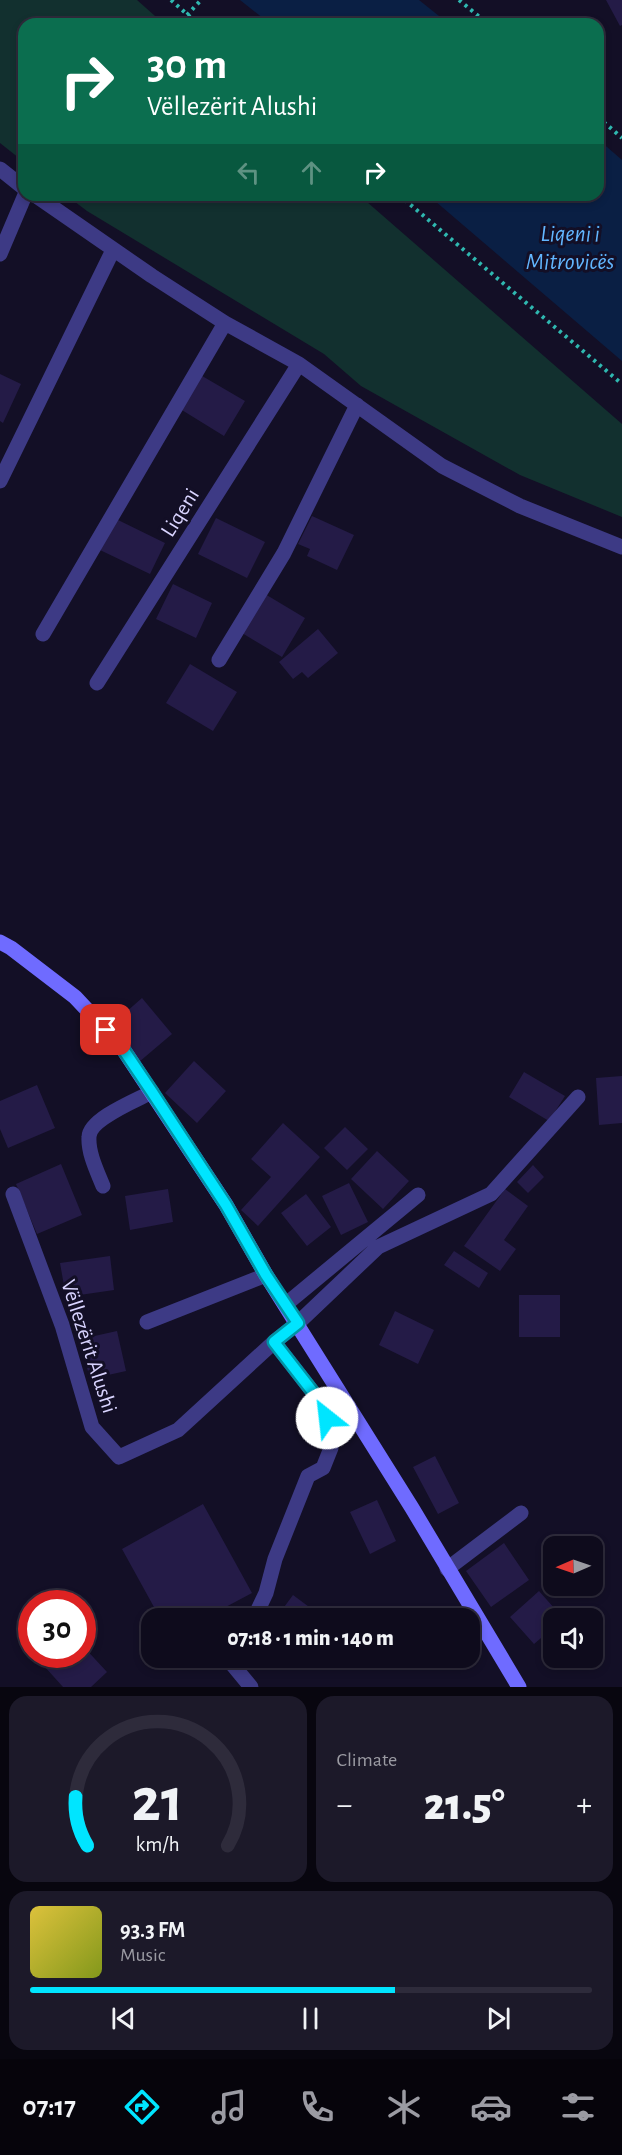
<!DOCTYPE html>
<html lang="en">
<head>
<meta charset="utf-8">
<style>
	body { margin:0; font-family:"Alegreya Sans",sans-serif; background:#1c1929; color:#f1f3f6; height:100vh; display:flex; flex-direction:column; font-size:22px; white-space:nowrap }
	* { box-sizing:border-box; margin:0 }
	p { font-size:20px; color:#9b9ba3 }
	.icon { flex:none; width:33px; height:33px; fill:none; stroke:currentColor; stroke-width:2; stroke-linecap:round; stroke-linejoin:round }
	.map { position:relative; height:1687px; overflow:hidden }
	.side { display:flex; flex-direction:column; gap:9px; padding:9px; background:#08060f; flex:1 }
	.side>* { flex:none }
	.guide { position:absolute; left:18px; top:18px; width:586px; height:183px; border-radius:18px; box-shadow:0 3px 9px #0003,0 0 0 2px #2e2b3b; background:#0b6e4f; color:#fff; overflow:hidden }
	.needle { width:39px; rotate:268deg }
	.tools { position:absolute; left:543px; top:1536px; display:grid; gap:12px }
	.tools a { display:grid; place-items:center; width:60px; height:60px; border-radius:12px; background:#0e0b1c; box-shadow:0 3px 9px #0003,0 0 0 2px #2e2b3b; font-size:30px }
	.speed { position:absolute; left:18px; top:1590px; display:flex; gap:12px; font-size:30px; font-weight:700; text-align:center }
	.speed>* { display:grid; place-content:center; width:78px; height:78px; border-radius:50%; background:#0e0b1c; box-shadow:0 3px 9px #0003,0 0 0 2px #2e2b3b; line-height:1 }
	.speed .limit { border:9px solid #d22; background:#fff; color:#111 }
	.pin { position:absolute; display:grid; place-items:center; width:51px; height:51px; color:#fff; margin:-26px; border-radius:12px; box-shadow:0 3px 9px #0006 }
	.me { position:absolute; width:66px; margin:-33px; rotate:331deg; stroke-linejoin:round; filter:drop-shadow(0 0 4px #0008) }
	.turn { display:flex; align-items:center; gap:21px; height:126px; padding:0 30px; font-size:27px }
	.turn .icon { width:78px; height:78px; stroke-width:2.5 }
	.turn b { display:block; font-size:42px; line-height:51px }
	.lanes { display:flex; align-items:center; height:57px; padding:0 30px; background:#0003; justify-content:center; gap:30px; direction:ltr }
	.lanes .off { opacity:.35 }
	.big { font-size:45px; font-weight:800; line-height:1.1 }
	.side .tile { flex:1; display:flex; flex-direction:column; justify-content:center; gap:9px; min-width:0; padding:0 21px; border-radius:18px; background:#1c1929 }
	.side .dial { align-items:center; gap:0 }
	.dial svg { height:156px; overflow:visible; fill:none; stroke:#2e2b3b; stroke-width:7; stroke-linecap:round; text-anchor:middle }
	.dial text { fill:#f1f3f6; stroke:none }
	.song { display:flex; align-items:center; gap:18px }
	.cover { width:72px; height:72px; border-radius:9px; background:linear-gradient(135deg,hsl(50 70% 55%),hsl(70 70% 35%)) }
	.played { height:6px; border-radius:3px; background:linear-gradient(90deg,#00e5ff 65%,#2e2b3b 65%) }
	.keys { display:flex; justify-content:space-around; direction:ltr }
	.heat { display:flex; justify-content:space-between; align-items:center; font-size:33px; direction:ltr }
	.side .tiles { flex:1; display:grid; gap:9px; grid-template-columns:1fr 1fr }
	.tile:last-child { grid-column:span 2 }
	.trip { position:absolute; left:141px; top:1608px; width:339px; height:60px; border-radius:18px; background:#0e0b1c; box-shadow:0 3px 9px #0003,0 0 0 2px #2e2b3b; font-weight:800; line-height:60px; text-align:center }
	.tabs { display:flex; height:96px; justify-content:space-around; align-items:center; background:#06040b; color:#9b9ba3 }
	.tabs .icon { width:42px; height:42px }
	.tabs .selected { color:#00e5ff }
	.tabs b { font-size:27px; color:#f1f3f6 }
	.map>svg:first-child { display:block }
	.green { fill:#12302f }
	.water { fill:#0a1f44 }
	.building { fill:#241b47 }
	.lines { fill:none; stroke-linecap:round; stroke-linejoin:round }
	.path { stroke:#2fb8b0; stroke-width:4; stroke-dasharray:3 4.5; stroke-linecap:butt }
	.minor { stroke:#3d3a85; stroke-width:15 }
	.secondary { stroke:#6f6bff; stroke-width:15 }
	.route-casing { stroke:#0095a6; stroke-width:15 }
	.route { stroke:#00e5ff; stroke-width:10 }
	.labels { text-anchor:middle; stroke-width:6; stroke-linejoin:round; paint-order:stroke }
	.street-label { font-size:22px; fill:#d9d4ff; stroke:#130f26 }
	.water-label { font-size:24px; font-style:italic; fill:#62b6ff; stroke:#130f26 }
</style>
</head>
<body>
<div class="map">
<svg width="622" height="1687" viewBox="0 0 622 1687">
	<rect width="100%" height="100%" fill="#130f26"/>
	<!-- green -->
	<path class="green" d="M0 0H137L164 24H24V162L0 143Z
		M66 195H359L622 424V517L520 475 361 386 324 354 87 211Z"/>
	<!-- water -->
	<path class="water" d="M240 0H419L449 24H264V19Z
		M599 140 622 160V361L428 195H598Z"/>
	<!-- building -->
	<path class="building" d="M606 0H622V25L620 26Z
		M197 373 245 401 224 436 177 407Z
		M0 374 21 384 3 423 0 421Z
		M312 516 354 535 337 570 307 556 310 549 298 544Z
		M216 518 265 542 247 578 198 554Z
		M116 519 165 543 150 574 100 550Z
		M173 584 212 603 196 638 156 619Z
		M265 594 305 618 282 657 242 633Z
		M318 629 338 653 308 678 302 672 293 679 279 662Z
		M190 664 237 692 213 731 166 703Z
		M142 998 172 1034 139 1062 109 1027Z
		M194 1061 226 1091 197 1123 165 1093Z
		M524 1072 565 1096 549 1121 509 1097Z
		M622 1076V1123L599 1125 596 1078Z
		M37 1085 55 1128 8 1148 0 1129V1101Z
		M283 1123 320 1157 258 1226 241 1210 271 1177 251 1159Z
		M345 1127 368 1149 347 1170 324 1148Z
		M377 1151 409 1181 383 1209 351 1179Z
		M61 1164 82 1215 37 1234 16 1184Z
		M533 1165 544 1177 528 1193 517 1182Z
		M349 1183 368 1222 341 1235 322 1196Z
		M168 1189 173 1222 130 1230 125 1196Z
		M505 1189 528 1206 504 1240 516 1249 500 1271 464 1246Z
		M306 1194 331 1227 307 1246 281 1213Z
		M454 1251 488 1273 479 1288 444 1265Z
		M110 1256 114 1290 66 1297 60 1263Z
		M519 1295H560V1337H519Z
		M395 1311 434 1330 418 1364 379 1345Z
		M117 1331 126 1371 90 1379 83 1352 93 1350 90 1337Z
		M435 1456 459 1503 438 1514 413 1467Z
		M377 1500 396 1541 370 1554 350 1512Z
		M203 1504 252 1593 205 1618H160L122 1549Z
		M504 1543 529 1580 491 1607 466 1571Z
		M539 1591 563 1618H554V1627L534 1644 510 1617Z
		M293 1595 324 1618H276Z
		M82 1645 107 1672 91 1687H63L45 1667 59 1654H82Z"/>
	<g class="lines">
		<!-- path -->
		<path class="path" d="M171 0 198 24
			M459 0 488 24
			M187 15 201 0
			M598 117 622 138
			M399 195 622 384"/>
		<!-- minor -->
		<path class="minor" d="M0 169 24 188
			M35 195 152 276 225 323 299 364 442 466 520 506 622 547
			M0 254 25 195
			M0 481 113 250
			M43 634 225 323
			M219 660 284 553 357 405
			M97 683 299 364
			M103 1186C97 1171 88 1153 89 1137 89 1119 137 1100 152 1092
			M13 1194 62 1325 92 1427 119 1457 178 1430 274 1342 298 1323 378 1247 491 1194 578 1097
			M285 1305 418 1195
			M147 1322 266 1275
			M447 1569 521 1513
			M247 1618 257 1612 266 1593 275 1559 308 1476 323 1468 331 1448 330 1430 323 1405 274 1342
			M227 1658 251 1687"/>
		<!-- secondary -->
		<path class="secondary" d="M0 942 11 948 75 997 121 1046 226 1205 266 1275 412 1508 519 1687"/>
	</g>
	<g class="lines">
		<defs>
			<path id="route" d="M106 1030 121 1046 152 1092 226 1205 266 1275 298 1323 274 1342 323 1405 327 1418"/>
		</defs>
		<!-- route casing -->
		<use href="#route" class="route-casing"/>
		<!-- route -->
		<use href="#route" class="route"/>
	</g>
	<g class="labels">
		<!-- street labels -->
		<g class="street-label">
			<text transform="translate(179 512) rotate(-58)" y="8">Liqeni</text>
			<text transform="translate(90 1346) rotate(72)" y="8">Vëllezërit Alushi</text>
		</g>
		<!-- water labels -->
		<g class="water-label">
			<text x="570" y="241">Liqeni i<tspan x="570" dy="28">Mitrovicës</tspan></text>
		</g>
	</g>
</svg>
<div class="tools">
<a><svg class="needle" viewBox="-14 -14 28 28"><path d="M0-13l5 13h-10z" fill="#e53935"/><path d="M0 13l5-13h-10z" fill="#9b9ba3"/></svg></a>
<a><svg class="icon" aria-label="sound" viewBox="0 0 24 24"><path d="M4 9h4l5-4v14l-5-4H4zM17 9q2 3 0 6"/></svg></a>
</div>
<div class="speed"><div class="limit">30</div></div>
<div class="pin" style="left:106px;top:1030px;background:#d93025"><svg class="icon" aria-label="arrive" viewBox="0 0 24 24"><path d="M6 21V4h12l-3 4 3 4H6"/></svg></div>
<svg class="me" style="left:327px;top:1418px" viewBox="-20 -20 40 40"><circle r="19" fill="#fff"/><path d="M0-13L10 11 0 6-10 11z" fill="#00e5ff"/></svg>
<div class="trip">07:18 · 1 min · 140 m</div>
<div class="guide">
<div class="turn"><svg class="icon" aria-label="right" viewBox="0 0 24 24"><path d="M7 20v-9h11M14 6l5 5-5 5"/></svg><div><b>30 m</b>Vëllezërit Alushi</div></div>
<div class="lanes"><svg class="icon off" aria-label="left" viewBox="0 0 24 24"><path d="M17 20v-9H6M10 6l-5 5 5 5"/></svg><svg class="icon off" aria-label="ahead" viewBox="0 0 24 24"><path d="M12 20V5M6 11l6-6 6 6"/></svg><svg class="icon" aria-label="right" viewBox="0 0 24 24"><path d="M7 20v-9h11M14 6l5 5-5 5"/></svg></div>
</div>
</div>
<section class="side">
<div class="tiles">
<div class="tile dial"><svg viewBox="0 0 100 80">
<path d="M14 69A42 42 0 1 1 86 69"/>
<path d="M14 69A42 42 0 0 1 8 44" stroke="#00e5ff"/>
<text x="50" y="56" font-size="32" font-weight="700">21</text>
<text x="50" y="72" font-size="11">km/h</text>
</svg></div>
<div class="tile"><p>Climate</p>
<div class="heat"><a>−</a><b class="big">21.5°</b><a>+</a></div>
</div>
<div class="tile">
<div class="song"><i class="cover"></i><div><b>93.3 FM</b><p>Music</p></div></div>
<div class="played"></div>
<div class="keys"><svg class="icon" aria-label="previous" viewBox="0 0 24 24"><path d="M18 5L8 12l10 7zM5 5v14"/></svg><svg class="icon" aria-label="pause" viewBox="0 0 24 24"><path d="M8 5v14M16 5v14"/></svg><svg class="icon" aria-label="next" viewBox="0 0 24 24"><path d="M6 5l10 7-10 7zM19 5v14"/></svg></div>
</div>
</div>
</section>
<nav class="tabs">
<b>07:17</b>
<svg class="icon selected" aria-label="directions" viewBox="0 0 24 24"><path d="M12 3l9 9-9 9-9-9zM9 14v-3h6M13 9l2 2-2 2"/></svg>
<svg class="icon" aria-label="music" viewBox="0 0 24 24"><path d="M9 18V5l10-2v13"/><circle cx="6" cy="18" r="3"/><circle cx="16" cy="16" r="3"/></svg>
<svg class="icon" aria-label="phone" viewBox="0 0 24 24"><path d="M5 4h4l2 5-3 2q2 4 5 5l2-3 5 2v4C11 20 4 13 5 4z"/></svg>
<svg class="icon" aria-label="climate" viewBox="0 0 24 24"><path d="M12 3v18M4 7l16 10M4 17L20 7"/></svg>
<svg class="icon" aria-label="car" viewBox="0 0 24 24"><path d="M5 17H2v-5l4-1 3-4h7l3 4 3 1v5h-3M9 17h6M6 11h13"/><circle cx="7" cy="17" r="2"/><circle cx="17" cy="17" r="2"/></svg>
<svg class="icon" aria-label="filters" viewBox="0 0 24 24"><path d="M4 7h16M4 17h16"/><circle cx="9" cy="7" r="2"/><circle cx="15" cy="17" r="2"/></svg>
</nav>
</body>
</html>
